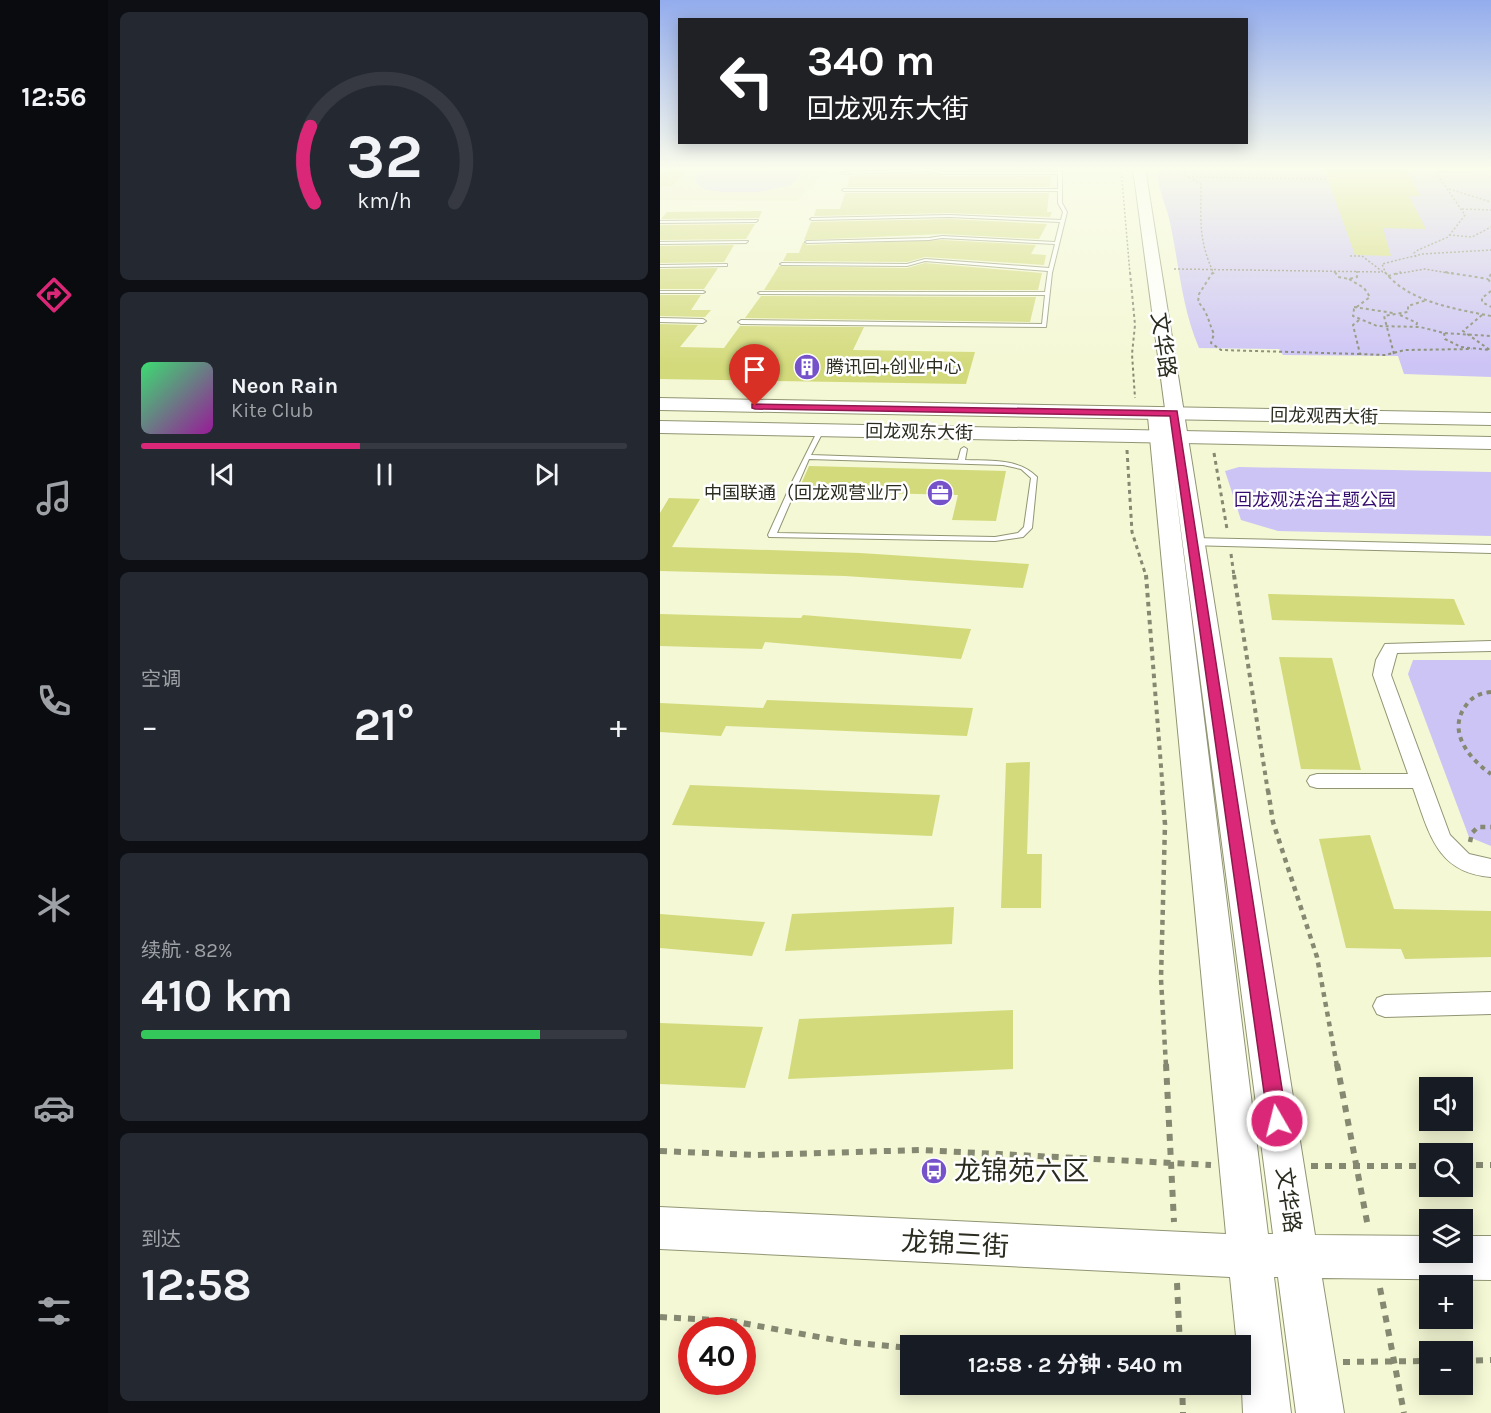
<!DOCTYPE html>
<html lang="zh">
<head>
<meta charset="utf-8">
<style>
	body { margin:0; font-family:Karla,"Noto Sans SC",sans-serif; background:#242831; color:#f1f3f6; height:100vh; display:flex; flex-direction:column; font-size:22px; white-space:nowrap }
	* { box-sizing:border-box; margin:0 }
	p { font-size:20px; color:#9ea1a6 }
	.icon { flex:none; width:33px; height:33px; fill:none; stroke:currentColor; stroke-width:2; stroke-linecap:round; stroke-linejoin:round }
	.map { position:relative; flex:1; overflow:hidden }
	.details { display:flex; flex-direction:column; gap:12px; padding:12px; background:#0d0f14; width:552px }
	.details>* { flex:none }
	.banner { position:absolute; left:18px; top:18px; width:570px; height:126px; border-radius:0px; box-shadow:0 3px 15px #0003; background:#202124; color:#fff; overflow:hidden }
	.controls { position:absolute; left:759px; top:1077px; display:grid; gap:12px }
	.controls a { display:grid; place-items:center; width:54px; height:54px; border-radius:0px; background:#171b24; box-shadow:0 3px 15px #0003; font-size:30px }
	.speed { position:absolute; left:18px; top:1317px; display:flex; gap:12px; font-size:30px; font-weight:700; text-align:center }
	.speed>* { display:grid; place-content:center; width:78px; height:78px; border-radius:50%; background:#171b24; box-shadow:0 3px 15px #0003; line-height:1 }
	.speed .limit { border:9px solid #d22; background:#fff; color:#111 }
	.pin { position:absolute; display:grid; place-items:center; width:51px; height:51px; color:#fff; margin:-62px -26px; border-radius:50% 50% 50% 0; rotate:-45deg; box-shadow:0 0 6px #0007 }
	.pin .icon { rotate:45deg }
	.me { position:absolute; width:66px; margin:-33px; rotate:352deg; stroke-linejoin:round; filter:drop-shadow(0 0 4px #0008) }
	.turn { display:flex; align-items:center; gap:21px; height:126px; padding:0 30px; font-size:27px }
	.turn .icon { width:78px; height:78px; stroke-width:2.5 }
	.turn b { display:block; font-size:42px; line-height:51px }
	.big { font-size:45px; font-weight:700; line-height:1.1 }
	.details .widget { flex:1; display:flex; flex-direction:column; justify-content:center; gap:9px; min-width:0; padding:0 21px; border-radius:9px; background:#242831 }
	.details .dial { align-items:center; gap:0 }
	.dial svg { height:156px; overflow:visible; fill:none; stroke:#363941; stroke-width:7; stroke-linecap:round; text-anchor:middle }
	.dial text { fill:#f1f3f6; stroke:none }
	.song { display:flex; align-items:center; gap:18px }
	.cover { width:72px; height:72px; border-radius:9px; background:linear-gradient(135deg,hsl(140 70% 55%),hsl(300 70% 35%)) }
	.played { height:6px; border-radius:3px; background:linear-gradient(90deg,#db2777 45%,#363941 45%) }
	.keys { display:flex; justify-content:space-around; direction:ltr }
	.heat { display:flex; justify-content:space-between; align-items:center; font-size:33px; direction:ltr }
	.charge { height:9px; border-radius:4px; background:linear-gradient(90deg,#34c759 82%,#363941 0) }
	.trip { position:absolute; left:240px; top:1335px; width:351px; height:60px; border-radius:0px; background:#171b24; box-shadow:0 3px 15px #0003; font-weight:700; line-height:60px; text-align:center }
	main { display:flex; flex:1; min-height:0 }
	.menu { display:flex; flex-direction:column; width:108px; justify-content:space-around; align-items:center; background:#090b0e; color:#9ea1a6 }
	.menu .icon { width:42px; height:42px }
	.menu .selected { color:#db2777 }
	.menu b { font-size:27px; color:#f1f3f6 }
	.map>svg:first-child { display:block }
	.built { fill:#e7ecc0 }
	.green { fill:#cdc4f6 }
	.building { fill:#d3da7b }
	.lines { fill:none; stroke-linecap:round; stroke-linejoin:round }
	.lane-casing { stroke:#919573; stroke-width:2 }
	.street-casing { stroke:#919573; stroke-width:2 }
	.secondary-casing { stroke:#919573; stroke-width:2 }
	.primary-casing { stroke:#919573; stroke-width:2 }
	.path-far5 { stroke:#868971; stroke-width:1.5; stroke-dasharray:2 2; stroke-linecap:butt }
	.path-far4 { stroke:#868971; stroke-width:2; stroke-dasharray:3 3; stroke-linecap:butt }
	.path-far3 { stroke:#868971; stroke-width:3; stroke-dasharray:4 4; stroke-linecap:butt }
	.path-far2 { stroke:#868971; stroke-width:4; stroke-dasharray:4.5 4.5; stroke-linecap:butt }
	.path-far1 { stroke:#868971; stroke-width:4.5; stroke-dasharray:5 5; stroke-linecap:butt }
	.path { stroke:#868971; stroke-width:6; stroke-dasharray:7 7; stroke-linecap:butt }
	.lane { fill:#fff; fill-rule:evenodd }
	.street { fill:#fff; fill-rule:evenodd }
	.secondary { fill:#fff; fill-rule:evenodd }
	.primary { fill:#fff; fill-rule:evenodd }
	.route { fill:#db2777; stroke:#8e194d; stroke-width:1.5 }
	.labels { text-anchor:middle; stroke-width:5; stroke-linejoin:round; paint-order:stroke }
	.far-poi-label { font-size:18px; fill:#2b2c1f; stroke:#fff; text-anchor:start }
	.far-street-label { font-size:18px; fill:#2b2c1f; stroke:#fff }
	.far-park-label { font-size:18px; fill:#350d6f; stroke:#fff }
	.street-label { font-size:22px; fill:#2b2c1f; stroke:#fff }
	.near-poi-label { font-size:27px; fill:#2b2c1f; stroke:#fff; text-anchor:start }
	.near-street-label { font-size:27px; fill:#2b2c1f; stroke:#fff }
</style>
</head>
<body>
<main>
<nav class="menu">
<b>12:56</b>
<svg class="icon selected" aria-label="directions" viewBox="0 0 24 24"><path d="M12 3l9 9-9 9-9-9zM9 14v-3h6M13 9l2 2-2 2"/></svg>
<svg class="icon" aria-label="music" viewBox="0 0 24 24"><path d="M9 18V5l10-2v13"/><circle cx="6" cy="18" r="3"/><circle cx="16" cy="16" r="3"/></svg>
<svg class="icon" aria-label="phone" viewBox="0 0 24 24"><path d="M5 4h4l2 5-3 2q2 4 5 5l2-3 5 2v4C11 20 4 13 5 4z"/></svg>
<svg class="icon" aria-label="climate" viewBox="0 0 24 24"><path d="M12 3v18M4 7l16 10M4 17L20 7"/></svg>
<svg class="icon" aria-label="car" viewBox="0 0 24 24"><path d="M5 17H2v-5l4-1 3-4h7l3 4 3 1v5h-3M9 17h6M6 11h13"/><circle cx="7" cy="17" r="2"/><circle cx="17" cy="17" r="2"/></svg>
<svg class="icon" aria-label="filters" viewBox="0 0 24 24"><path d="M4 7h16M4 17h16"/><circle cx="9" cy="7" r="2"/><circle cx="15" cy="17" r="2"/></svg>
</nav>
<section class="details">
<div class="widget dial"><svg viewBox="0 0 100 80">
<path d="M14 69A42 42 0 1 1 86 69"/>
<path d="M14 69A42 42 0 0 1 12 30" stroke="#db2777"/>
<text x="50" y="56" font-size="32" font-weight="700">32</text>
<text x="50" y="72" font-size="11">km/h</text>
</svg></div>
<div class="widget">
<div class="song"><i class="cover"></i><div><b>Neon Rain</b><p>Kite Club</p></div></div>
<div class="played"></div>
<div class="keys"><svg class="icon" aria-label="previous" viewBox="0 0 24 24"><path d="M18 5L8 12l10 7zM5 5v14"/></svg><svg class="icon" aria-label="pause" viewBox="0 0 24 24"><path d="M8 5v14M16 5v14"/></svg><svg class="icon" aria-label="next" viewBox="0 0 24 24"><path d="M6 5l10 7-10 7zM19 5v14"/></svg></div>
</div>
<div class="widget"><p>空调</p>
<div class="heat"><a>−</a><b class="big">21°</b><a>+</a></div>
</div>
<div class="widget"><p>续航 · 82%</p><b class="big">410 km</b><div class="charge"></div></div>
<div class="widget"><p>到达</p><b class="big">12:58</b></div>
</section>
<div class="map">
<svg width="831" height="1413" viewBox="0 0 831 1413">
	<rect width="100%" height="100%" fill="#f4f8d4"/>
	<!-- built -->
	<path class="built" d="M0 168H170L137 201 0 200Z"/>
	<!-- green -->
	<path class="green" d="M45 168H146L131 185 98 192H63L43 189 35 181 37 176Z
		M498 168H831V377L744 374 738 356 623 355 619 349 539 348C521 306 519 262 509 218 505 202 496 185 498 168Z
		M579 467 831 472V536L618 531 581 520 565 471Z
		M753 660H831V846L809 837 748 674Z"/>
	<!-- building -->
	<path class="building" d="M276 168H391V170Z
		M664 168H746L760 196H749L766 229 723 228 731 256 695 255Z
		M0 171H26L12 186H0Z
		M269 173 284 176H391L390 187H187L190 176Z
		M185 193H389L387 212H392L390 217 289 213 154 216 156 209H180Z
		M102 211 99 218 1 219 7 212Z
		M289 219 387 224 379 239 282 234 144 240 151 222Z
		M95 224 86 239 0 240V225Z
		M282 240 376 245 371 254 386 255 384 265 265 257 247 262 123 261 127 253H139L143 242 147 245Z
		M74 245 64 262 0 263V246Z
		M265 263 382 273 378 290H104L119 266 247 268Z
		M58 268 44 289H0V269Z
		M0 295H41L31 310H51L45 317 0 316Z
		M101 296 376 297 370 322 85 318Z
		M0 324 38 325 20 347 64 348 80 326 204 327 193 350 315 352 306 384 0 379Z
		M149 466 346 471 336 521 292 520 298 495 138 491Z
		M9 498 40 499 12 547 200 553 369 564 363 588 185 576 0 571V513Z
		M608 594 794 599 805 625 612 620Z
		M0 614 141 618 143 615 311 629 301 659 105 642 102 649 0 646Z
		M619 657 672 658 701 770 641 769Z
		M107 700 313 708 307 736 66 726 61 736 0 732V703L103 708Z
		M370 762 367 854H382L381 908H341L346 763Z
		M30 785 280 795 272 836 12 825Z
		M710 835 734 909 831 911V957L745 959 741 949 686 948 659 839Z
		M294 907 292 944 125 951 132 914Z
		M0 914 105 922 92 956 0 948Z
		M353 1010V1069L128 1079 139 1019Z
		M0 1023 103 1027 85 1088 0 1084Z"/>
	<g class="lines">
		<defs>
			<path id="lane" d="M398 168H402V203L407 212 392 273 386 327 81 324 78 322 81 320 382 324 385 295 100 294 98 293 100 292H385L388 271 265 261 247 266 122 265 120 264 122 263 247 264 265 259 389 268 395 244 282 238 269 240 147 243 145 242 147 241 269 238 282 236 395 242 400 222 289 217 152 220 150 219 152 218 289 215 401 220 403 212 398 203V191H184L182 190 184 189H398V174H284L269 171 183 174 181 173 269 169 284 172H398Z
				M98 220 96 222 0 223V221Z
				M88 241 86 243 0 244V242Z
				M67 264V266H65L0 267V265Z
				M0 291H43L45 292 43 293H0Z
				M0 318 43 319 46 321 43 323 0 322Z
				M161 428 164 430 151 455 298 460 301 449 304 447 307 449 305 460C330 461 358 458 377 477L372 528 363 537 335 541 109 537 108 535 132 482 158 430ZM149 459 343 465 361 469 371 478 364 527 358 533 335 537 117 533Z"/>
			<path id="street" d="M533 538 831 545V553L528 545 526 542 528 539Z
				M831 641V651L737 653 731 675 790 835 809 854 831 859V877C776 873 769 832 753 788H657L650 786 647 781 650 776 657 774H748L713 675 716 660 725 644Z
				M831 992V1014L725 1017 717 1014 713 1006 717 998 725 995Z"/>
			<path id="secondary" d="M473 168H485L655 1235 770 1236V1252H802V1236H831V1280L662 1278 684 1413H636L618 1277H614L631 1413H583L580 1346H577L570 1277 0 1249V1207L566 1234 488 417 490 413 497 411 506 416ZM514 477 613 1234H608Z"/>
			<path id="primary" d="M0 398 831 413V425L0 410Z
				M0 421 831 437V449L0 433Z"/>
		</defs>
		<!-- lane casing -->
		<use href="#lane" class="lane-casing"/>
		<!-- street casing -->
		<use href="#street" class="street-casing"/>
		<!-- secondary casing -->
		<use href="#secondary" class="secondary-casing"/>
		<!-- primary casing -->
		<use href="#primary" class="primary-casing"/>
		<!-- path-far5 -->
		<path class="path-far5" d="M461 168 470 274
			M525 168V175L541 184C541 222 538 239 554 274
			M779 171 809 172 806 168
			M528 177 668 179
			M789 189 831 202
			M802 209 831 210
			M789 235 812 237 831 227
			M690 256H702L723 272
			M756 257 754 253 758 250 788 237 805 215 777 174 781 168
			M514 269 723 272
			M674 271 676 274
			M697 271V274
			M726 274 722 264 762 254 831 250
			M736 274 765 269 794 274"/>
		<!-- path-far4 -->
		<path class="path-far4" d="M470 272 475 325 472 354 475 398
			M553 272 539 294 538 302C548 312 548 321 554 334L551 343 561 350 700 354
			M675 272 678 277 689 279 697 277V272
			M725 272C748 302 796 309 831 316
			M785 272 828 279
			M831 274 828 279 831 283
			M728 276 741 272
			M689 279 704 288 710 297 694 309 693 316 717 326 760 327 784 333 831 336
			M831 291 822 298V302L831 307
			M694 307 733 313
			M740 315 757 323 756 326
			M822 315 803 331 830 350
			M699 320 693 325 700 354 725 355 745 350 812 349
			M784 333 785 339 801 347 830 350
			M734 354 724 316 748 312V306L767 300"/>
		<!-- path-far3 -->
		<path class="path-far3" d="M467 450 472 532 486 576
			M554 453 567 529
			M571 554 574 576"/>
		<!-- path-far2 -->
		<path class="path-far2" d="M486 575 503 792
			M574 575 608 792
			M831 692C821 693 813 696 807 704 786 730 808 758 831 774"/>
		<!-- path-far1 -->
		<path class="path-far1" d="M502 790 505 824 501 979 506 1066
			M608 790 613 822 657 957 677 1066
			M810 842 812 833 818 827H831"/>
		<!-- path -->
		<path class="path" d="M506 1064 514 1222
			M677 1064 708 1227
			M0 1151 95 1155 261 1150 551 1165
			M802 1165H831
			M651 1166H770
			M517 1283 520 1346
			M720 1288 744 1413
			M0 1317 71 1321 186 1342 250 1348
			M802 1361 831 1360
			M683 1362 770 1361
			M522 1384 523 1413"/>
		<!-- lane -->
		<use href="#lane" class="lane"/>
		<!-- street -->
		<use href="#street" class="street"/>
		<!-- secondary -->
		<use href="#secondary" class="secondary"/>
		<!-- primary -->
		<use href="#primary" class="primary"/>
	</g>
	<!-- sky -->
	<linearGradient id="sky" x2="0" y2="1"><stop stop-color="#93aced"/><stop offset="0.46" stop-color="#fafcec"/><stop offset="1" stop-color="#fafcec" stop-opacity="0"/></linearGradient>
	<rect width="831" height="366" fill="url(#sky)"/>
	<!-- route -->
	<path class="route" d="M92 404 517 411 627 1121 624 1128 617 1131 610 1128 608 1121 510 416 95 409 92 408Z"/>
	<!-- icons -->
	<defs>
		<symbol id="building-disc" viewBox="-11 -11 22 22"><circle r="9.5" fill="#7551ca" stroke="#fff"/><path d="M-4-6H4V6H1V3H-1V6H-4ZM-2.5-4.3h1.7v1.8h-1.7ZM.8-4.3h1.7v1.8H.8ZM-2.5-1h1.7V.8h-1.7ZM.8-1h1.7V.8H.8Z" fill="#fff"/></symbol>
		<symbol id="office-disc" viewBox="-11 -11 22 22"><circle r="9.5" fill="#7551ca" stroke="#fff"/><path d="M-6-3h4V-5.5h4V-3h4V5H-6ZM-1-4.5V-3h2v-1.5ZM-6 0V1H6V0Z" fill="#fff"/></symbol>
		<symbol id="bus-disc" viewBox="-11 -11 22 22"><circle r="9.5" fill="#7551ca" stroke="#fff"/><path d="M-5-6H5V4H4V6H2V4H-2V6H-4V4H-5ZM-3.5-4V0h7V-4ZM-3.5 1.2v1.5H-2V1.2ZM2 1.2v1.5H3.5V1.2Z" fill="#fff"/></symbol>
	</defs>
	<g fill-rule="evenodd">
		<use href="#building-disc" x="132" y="352" width="30" height="30"/>
		<use href="#office-disc" x="265" y="478" width="30" height="30"/>
		<use href="#bus-disc" x="259" y="1156" width="30" height="30"/>
	</g>
	<g class="labels">
		<!-- far-poi labels -->
		<g class="far-poi-label">
			<text x="166" y="373">腾讯回+创业中心</text>
			<text x="260" y="499" text-anchor="end">中国联通（回龙观营业厅）</text>
		</g>
		<!-- far-street labels -->
		<g class="far-street-label">
			<text transform="translate(664 416) rotate(1)" y="6">回龙观西大街</text>
			<text transform="translate(259 432) rotate(1)" y="6">回龙观东大街</text>
		</g>
		<!-- far-park labels -->
		<g class="far-park-label">
			<text x="655" y="506">回龙观法治主题公园</text>
		</g>
		<!-- street labels -->
		<g class="street-label">
			<text transform="translate(504 345) rotate(82)" y="8">文华路</text>
			<text transform="translate(629 1200) rotate(82)" y="8">文华路</text>
		</g>
		<!-- near-poi labels -->
		<g class="near-poi-label">
			<text x="294" y="1180">龙锦苑六区</text>
		</g>
		<!-- near-street labels -->
		<g class="near-street-label">
			<text transform="translate(295 1244) rotate(3)" y="9">龙锦三街</text>
		</g>
	</g>
</svg>
<div class="controls">
<a><svg class="icon" aria-label="sound" viewBox="0 0 24 24"><path d="M4 9h4l5-4v14l-5-4H4zM17 9q2 3 0 6"/></svg></a>
<a><svg class="icon" aria-label="search" viewBox="0 0 24 24"><circle cx="10" cy="10" r="6"/><path d="M15 15l6 6"/></svg></a>
<a><svg class="icon" aria-label="layers" viewBox="0 0 24 24"><path d="M12 4l9 5-9 5-9-5zM3 14l9 5 9-5"/></svg></a>
<a>+</a>
<a>−</a>
</div>
<div class="speed"><div class="limit">40</div></div>
<div class="pin" style="left:95px;top:406px;background:#d93025"><svg class="icon" aria-label="arrive" viewBox="0 0 24 24"><path d="M6 21V4h12l-3 4 3 4H6"/></svg></div>
<svg class="me" style="left:617px;top:1121px" viewBox="-20 -20 40 40"><circle r="17" fill="#db2777" stroke="#fff" stroke-width="3"/><path d="M0-11L8 9 0 5-8 9z" fill="#fff"/></svg>
<div class="trip">12:58 · 2 分钟 · 540 m</div>
<div class="banner">
<div class="turn"><svg class="icon" aria-label="left" viewBox="0 0 24 24"><path d="M17 20v-9H6M10 6l-5 5 5 5"/></svg><div><b>340 m</b>回龙观东大街</div></div>
</div>
</div>
</main>
</body>
</html>
